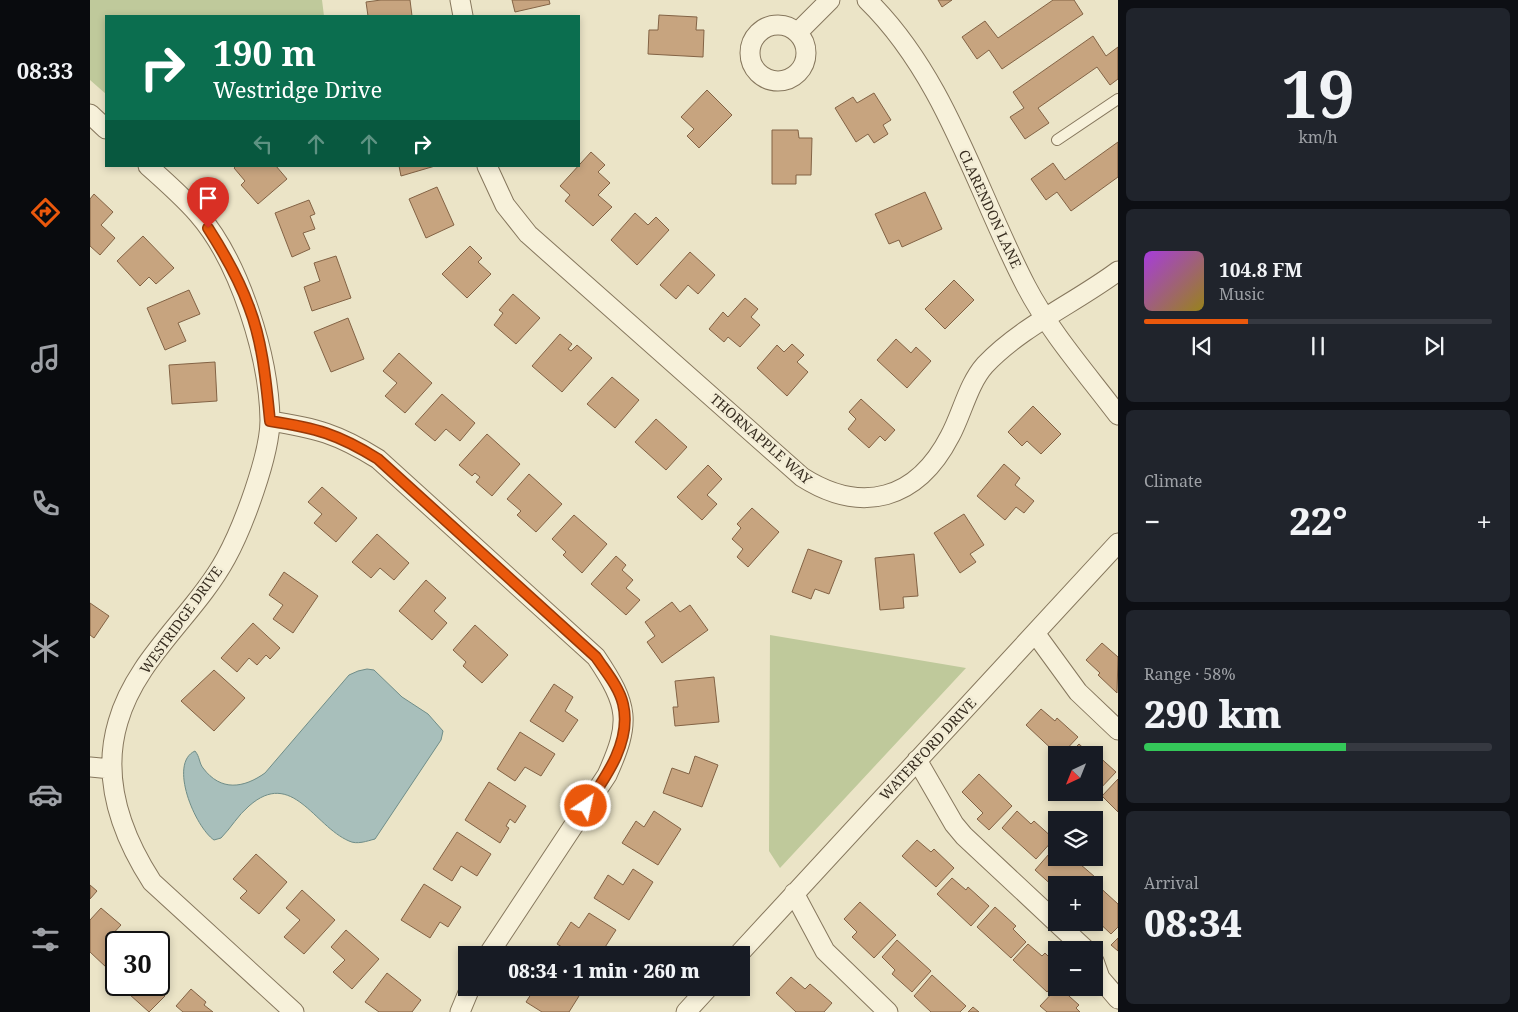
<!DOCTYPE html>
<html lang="en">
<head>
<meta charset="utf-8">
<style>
	body { margin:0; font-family:"Noto Serif",serif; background:#20242c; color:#f1f3f6; height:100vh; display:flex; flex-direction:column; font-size:19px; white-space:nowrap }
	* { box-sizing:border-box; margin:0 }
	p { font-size:16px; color:#9ea1a6 }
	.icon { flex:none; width:28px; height:28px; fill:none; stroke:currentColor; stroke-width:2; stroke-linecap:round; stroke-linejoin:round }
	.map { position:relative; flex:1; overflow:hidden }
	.drawer { display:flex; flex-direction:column; gap:8px; padding:8px; background:#0d0f14; width:400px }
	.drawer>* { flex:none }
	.banner { position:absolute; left:15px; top:15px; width:475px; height:152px; border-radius:0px; box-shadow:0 2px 8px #0003; background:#0b6e4f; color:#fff; overflow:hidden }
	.needle { width:32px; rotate:223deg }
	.buttons { position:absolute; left:958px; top:746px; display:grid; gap:10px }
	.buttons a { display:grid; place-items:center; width:55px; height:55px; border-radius:0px; background:#171b24; box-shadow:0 2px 8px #0003; font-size:25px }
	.speed { position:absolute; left:15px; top:931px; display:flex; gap:10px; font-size:25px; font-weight:700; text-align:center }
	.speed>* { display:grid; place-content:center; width:65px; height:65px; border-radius:50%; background:#171b24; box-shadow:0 2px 8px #0003; line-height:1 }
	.speed .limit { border:2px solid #111; border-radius:8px; background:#fff; color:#111 }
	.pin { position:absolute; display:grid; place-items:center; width:42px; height:42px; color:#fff; margin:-51px -21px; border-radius:50% 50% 50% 0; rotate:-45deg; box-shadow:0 0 5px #0007 }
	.pin .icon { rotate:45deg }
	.me { position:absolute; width:55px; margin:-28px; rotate:34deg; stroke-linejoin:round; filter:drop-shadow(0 0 4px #0008) }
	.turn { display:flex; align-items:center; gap:18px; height:105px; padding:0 25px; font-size:22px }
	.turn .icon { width:65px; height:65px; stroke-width:2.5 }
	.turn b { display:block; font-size:35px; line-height:42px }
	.lanes { display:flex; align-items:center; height:48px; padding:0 25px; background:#0003; justify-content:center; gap:25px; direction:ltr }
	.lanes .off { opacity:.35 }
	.big { font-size:38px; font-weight:800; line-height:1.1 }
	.drawer .tile { flex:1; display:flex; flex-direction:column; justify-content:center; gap:8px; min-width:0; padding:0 18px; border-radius:8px; background:#20242c }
	.drawer .dial { align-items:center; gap:0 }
	.dial b { font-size:65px; line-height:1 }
	.song { display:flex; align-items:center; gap:15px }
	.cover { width:60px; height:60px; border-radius:8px; background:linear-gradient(135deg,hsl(280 70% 55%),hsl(50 70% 35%)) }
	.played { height:5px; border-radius:2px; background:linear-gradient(90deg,#ea580c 30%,#363941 30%) }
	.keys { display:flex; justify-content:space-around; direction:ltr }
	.heat { display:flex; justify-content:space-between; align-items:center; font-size:28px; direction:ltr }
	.charge { height:8px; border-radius:4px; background:linear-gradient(90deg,#34c759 58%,#363941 0) }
	.trip { position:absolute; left:368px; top:946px; width:292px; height:50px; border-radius:0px; background:#171b24; box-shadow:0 2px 8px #0003; font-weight:800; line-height:50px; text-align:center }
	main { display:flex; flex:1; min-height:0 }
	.tabs { display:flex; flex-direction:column; width:90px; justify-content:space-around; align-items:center; background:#090b0e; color:#9ea1a6 }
	.tabs .icon { width:35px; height:35px }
	.tabs .on { color:#ea580c }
	.tabs b { font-size:22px; color:#f1f3f6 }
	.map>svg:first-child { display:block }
	.green { fill:#bfc99b }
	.water { fill:#a8bfbb; stroke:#6f8d88 }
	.building { fill:#c7a47f; stroke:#836345 }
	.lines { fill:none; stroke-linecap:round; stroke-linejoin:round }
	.lane-casing { stroke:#86775d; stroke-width:12 }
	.street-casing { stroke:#86775d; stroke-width:21 }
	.lane { stroke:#f7f1da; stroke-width:10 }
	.street { stroke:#f7f1da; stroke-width:19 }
	.route-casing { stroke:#983908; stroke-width:12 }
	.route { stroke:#ea580c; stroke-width:9 }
	.labels { text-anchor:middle; stroke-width:5; stroke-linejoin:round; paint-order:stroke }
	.street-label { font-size:14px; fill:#372d20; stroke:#f3edd6 }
</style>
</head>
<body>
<main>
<nav class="tabs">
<b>08:33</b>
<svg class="icon on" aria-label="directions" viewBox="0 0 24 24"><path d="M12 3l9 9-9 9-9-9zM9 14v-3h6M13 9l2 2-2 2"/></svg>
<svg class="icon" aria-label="music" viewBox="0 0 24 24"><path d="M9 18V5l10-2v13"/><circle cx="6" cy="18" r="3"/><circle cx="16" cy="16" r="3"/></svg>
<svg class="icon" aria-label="phone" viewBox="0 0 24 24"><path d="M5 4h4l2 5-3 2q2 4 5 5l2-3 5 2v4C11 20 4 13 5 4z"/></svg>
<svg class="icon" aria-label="climate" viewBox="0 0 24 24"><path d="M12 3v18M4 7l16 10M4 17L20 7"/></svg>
<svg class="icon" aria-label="car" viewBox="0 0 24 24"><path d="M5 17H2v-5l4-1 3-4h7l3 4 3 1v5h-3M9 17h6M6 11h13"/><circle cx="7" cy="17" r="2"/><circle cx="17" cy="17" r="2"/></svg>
<svg class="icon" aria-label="filters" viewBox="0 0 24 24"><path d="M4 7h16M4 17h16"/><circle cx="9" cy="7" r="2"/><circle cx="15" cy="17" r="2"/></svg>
</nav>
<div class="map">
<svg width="1028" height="1012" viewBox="0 0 1028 1012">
	<rect width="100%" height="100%" fill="#ebe4c7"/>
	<!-- green -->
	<path class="green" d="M0 0H232L234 16H16V94L0 80Z
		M680 635 876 668 690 868 679 851Z"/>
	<!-- water -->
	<path class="water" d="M277 669 284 670 312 697 338 714 353 731 351 740 285 839C277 841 267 845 259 841 224 826 202 768 159 806 148 815 141 828 131 838L124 840C105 827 78 763 105 751 110 757 109 763 113 768 131 792 154 788 175 773L259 675 268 671Z"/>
	<!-- building -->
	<path class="building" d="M291 0H320L322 16H278L276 2Z
		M422 0H459L460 4 425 12Z
		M848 0H862L852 7Z
		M963 0H984L993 14 912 69 899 50 887 59 872 37 895 21 908 38Z
		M569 15 607 17 606 30H614L613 57 558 54 559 30H568Z
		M1003 36 1016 56 1028 47V79L1020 85 1007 67 948 108 959 123 935 139 920 117 934 108 923 92Z
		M617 90 642 115 609 148 597 136 604 129 591 117Z
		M784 93 801 120 793 125 798 134 784 143 778 134 766 142 745 108 763 97 767 103Z
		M682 130H708L709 138H722L721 175H706V184H682Z
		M1028 142V177L981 211 967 192 956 200 941 179 963 163 975 180Z
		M501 152 515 165 508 172 520 183 508 195 522 207 503 226 475 201 480 195 470 186Z
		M146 166H186L197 179 168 204 151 185 155 181 144 168Z
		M309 166H345L311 176Z
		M347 187 364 225 336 238 319 199Z
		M835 192 852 229 812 247 809 240 799 244 785 214Z
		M4 194 23 212 11 225 25 238 10 255 0 246V199Z
		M219 200 225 214 220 216 225 229 213 233 220 249 202 257 185 213Z
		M545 213 558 225 566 217 579 230 547 265 521 240Z
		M53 236 84 268 66 284 59 277 50 286 27 261Z
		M380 246 392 258 388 262 401 274 377 298 352 274Z
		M600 252 625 275 608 294 598 285 586 299 570 285Z
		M246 256 261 298 222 311 214 287 230 281 224 263Z
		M864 280 884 300 855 329 835 309Z
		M99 290 110 314 88 323 96 341 75 350 57 308Z
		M423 294 450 318 426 344 404 325 413 313 409 310Z
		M655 298 668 309 661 317 670 325 650 347 638 337 634 342 619 329 633 312 638 317Z
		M258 318 274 359 241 372 224 332Z
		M470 334 482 344 478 349 481 351 487 345 502 358 472 392 442 366Z
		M806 339 821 353 826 347 841 361 817 388 787 360Z
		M702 344 714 355 707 362 718 372 697 396 667 368 687 345 694 352Z
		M309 353 342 383 315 413 295 396 307 383 293 371Z
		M125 362 127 401 82 404 79 365Z
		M522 377 549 400 525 428 497 404Z
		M352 394 385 423 370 441 356 429 345 441 325 424Z
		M771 399 805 430 795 441 790 436 779 448 758 429 766 419 759 412Z
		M943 406 971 434 951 454 937 441 932 446 918 432Z
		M566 419 597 447 576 470 545 442Z
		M397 434 430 464 402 496 386 482 390 477 385 473 382 476 369 465Z
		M914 464 930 478 925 485 944 501 934 513 926 507 915 520 887 496Z
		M618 465 632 479 617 495 627 504 612 520 587 497Z
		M439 474 472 504 446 532 427 515 431 511 417 499Z
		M232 487 267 518 246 542 224 523 232 514 218 502Z
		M662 508 689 532 658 567 647 557 653 549 642 539 651 528 647 524Z
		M874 514 894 545 880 554 886 562 870 573 844 533Z
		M484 515 517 544 492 573 473 555 476 552 462 539Z
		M287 534 319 563 304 580 290 568 281 578 262 562Z
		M718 549 752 561 739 594 725 589 721 599 702 592Z
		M824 554 828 596 813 597 814 608 790 610 785 558Z
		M526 556 536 565 532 570 543 580 536 588 550 600 536 615 501 584Z
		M194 572 228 596 203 633 183 619 193 605 179 595Z
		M336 580 356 598 344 611 357 623 342 640 309 611Z
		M582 602 590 612 600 605 618 630 572 663 557 642 565 636 555 622Z
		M0 603 19 616 4 638 0 635Z
		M163 623 190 648 180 659 176 655 167 665 159 658 147 672 131 658Z
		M385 625 418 655 392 683 373 666 376 662 363 650Z
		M1012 643 1028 657 1027 693 1008 675 1010 673 996 660Z
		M124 670 155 698 124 731 91 701Z
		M624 677 629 722 585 726 583 707H588L585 681Z
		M464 684 483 697 475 711 488 720 473 742 440 721Z
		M951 709 965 721 967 718 988 737 971 755H968L936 725Z
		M430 732 465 754 451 776 435 767 425 781 407 769Z
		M989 744 1001 755H978Z
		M1005 753 1026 772 1008 791 1004 788 1003 755Z
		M605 756 628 765 612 807 573 793 582 768 599 774Z
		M889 774 922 806 899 830 887 819 893 813 872 792Z
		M1028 779V812L1012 796Z
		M399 782 436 806 425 823 420 819 416 826 419 828 410 843 375 820Z
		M564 811 591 829 568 865 532 843 546 821 554 827Z
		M927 811 941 824 944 821 964 839 946 859 912 828Z
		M367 832 401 854 387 876 371 866 362 881 343 869Z
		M827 840 841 852 844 849 864 868 846 887 812 856Z
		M966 846V858H983L1005 877 997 885H978L975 882 973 885H966V889L945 870Z
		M166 854 197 882 169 914 150 898 157 891 143 879Z
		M543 869 563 882 539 920 504 898 518 875 533 885Z
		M862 878 876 890 878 887 899 906 881 926 847 894Z
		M1005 883 1028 904V927L1021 934 1004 918Z
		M334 884 371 907 358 927 350 922 340 938 311 920Z
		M0 885 7 891 0 899Z
		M212 890 245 920 214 954 194 937 210 920 196 908Z
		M770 902 806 935 784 958 762 937 767 932 754 919Z
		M905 907 926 926 923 929 936 942 921 958 887 927Z
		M11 908 31 925 19 938 26 945V958L17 968 0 952V920Z
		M499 913 526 930 510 955H485L467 944 481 922 489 928Z
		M256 930 289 959 262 989 243 972 255 960 241 947Z
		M1028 938V951L1021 945Z
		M807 940 841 971 822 992 802 974 805 970 792 957Z
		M938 944 952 956 955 953 966 964V982L957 992 923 960Z
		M297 973 331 1000 322 1012H289L275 1002Z
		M842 975 876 1006 870 1012H841L824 996Z
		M701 977 715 989 720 984 742 1003 734 1012H706L686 993Z
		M29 985H63L75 996 59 1012Z
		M445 988 465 989 494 988 479 1012H452L436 1002Z
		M967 988H970L989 1005 986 1008 990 1012H957L950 1006Z
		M101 989 116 1002 114 1005 123 1012H93L86 1006Z
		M883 1007 889 1012H878Z"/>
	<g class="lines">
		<defs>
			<path id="lane" d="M967 140 1028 99"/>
			<path id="street" d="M370 0 373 16
				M777 0C856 77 886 190 936 286 960 332 997 374 1028 415
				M660 53a28 28 0 1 1 56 0a28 28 0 1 1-56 0Z
				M708 32 740 0
				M0 114 16 129
				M58 166C75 181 93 197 108 214 150 262 179 357 180 420 180 455 153 527 136 558 105 615 46 658 28 722 11 779 31 834 62 882L204 1012
				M397 166 415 205 438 234 712 477C772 515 827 500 860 436 872 414 878 384 895 365 932 326 985 303 1028 271
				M180 421C226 428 248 434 288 459L506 657C539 706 541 722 517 775L398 955
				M945 633 988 692 1028 730
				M827 760 864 824 874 836 966 922
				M0 767 21 769
				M704 893 735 951 798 1012
				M966 922 996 950
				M648 955 1028 543
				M1004 961 1010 978 1028 999
				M370 1012 380 988
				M596 1012 618 988"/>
		</defs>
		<!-- lane casing -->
		<use href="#lane" class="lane-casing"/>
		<!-- street casing -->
		<use href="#street" class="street-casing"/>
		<!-- lane -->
		<use href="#lane" class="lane"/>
		<!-- street -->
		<use href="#street" class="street"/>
	</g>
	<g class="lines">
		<defs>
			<path id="route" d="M118 228C134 253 149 279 159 307 173 343 176 383 180 421 226 428 248 434 288 459L506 657C516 672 529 687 533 704 542 741 516 777 496 806"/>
		</defs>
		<!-- route casing -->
		<use href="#route" class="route-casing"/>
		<!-- route -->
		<use href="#route" class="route"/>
	</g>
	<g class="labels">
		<!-- street labels -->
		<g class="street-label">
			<text transform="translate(900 209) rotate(65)" y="5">CLARENDON LANE</text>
			<text transform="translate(671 439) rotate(41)" y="5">THORNAPPLE WAY</text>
			<text transform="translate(91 620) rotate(-54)" y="5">WESTRIDGE DRIVE</text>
			<text transform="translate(838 749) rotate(-47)" y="5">WATERFORD DRIVE</text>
		</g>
	</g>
</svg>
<div class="buttons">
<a><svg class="needle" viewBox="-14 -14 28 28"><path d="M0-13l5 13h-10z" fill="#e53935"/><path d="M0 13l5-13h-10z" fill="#9ea1a6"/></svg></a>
<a><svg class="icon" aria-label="layers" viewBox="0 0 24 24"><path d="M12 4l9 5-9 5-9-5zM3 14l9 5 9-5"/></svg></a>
<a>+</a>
<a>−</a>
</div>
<div class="speed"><div class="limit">30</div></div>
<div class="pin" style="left:118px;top:228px;background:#d93025"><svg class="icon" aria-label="arrive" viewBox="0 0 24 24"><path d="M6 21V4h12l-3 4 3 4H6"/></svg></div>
<svg class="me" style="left:496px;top:806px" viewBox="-20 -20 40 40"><circle r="17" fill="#ea580c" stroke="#fff" stroke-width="3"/><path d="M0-11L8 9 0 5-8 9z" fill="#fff"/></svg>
<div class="trip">08:34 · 1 min · 260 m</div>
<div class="banner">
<div class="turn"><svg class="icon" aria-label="right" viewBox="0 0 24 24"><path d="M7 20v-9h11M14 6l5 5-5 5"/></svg><div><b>190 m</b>Westridge Drive</div></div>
<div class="lanes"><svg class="icon off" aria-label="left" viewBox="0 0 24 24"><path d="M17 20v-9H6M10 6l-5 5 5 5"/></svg><svg class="icon off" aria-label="ahead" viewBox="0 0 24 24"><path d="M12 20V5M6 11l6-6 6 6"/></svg><svg class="icon off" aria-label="ahead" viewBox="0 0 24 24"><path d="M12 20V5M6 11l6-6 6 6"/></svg><svg class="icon" aria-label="right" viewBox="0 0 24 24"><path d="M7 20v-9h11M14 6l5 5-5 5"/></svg></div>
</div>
</div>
<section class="drawer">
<div class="tile dial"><b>19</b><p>km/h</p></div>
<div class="tile">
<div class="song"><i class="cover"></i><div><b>104.8 FM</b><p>Music</p></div></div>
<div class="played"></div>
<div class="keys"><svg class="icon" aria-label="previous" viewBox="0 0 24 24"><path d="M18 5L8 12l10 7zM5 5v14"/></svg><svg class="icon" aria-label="pause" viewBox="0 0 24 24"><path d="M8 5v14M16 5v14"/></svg><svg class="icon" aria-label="next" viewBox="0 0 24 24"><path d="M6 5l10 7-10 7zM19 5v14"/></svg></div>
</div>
<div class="tile"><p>Climate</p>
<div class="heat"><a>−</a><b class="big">22°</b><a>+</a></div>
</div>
<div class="tile"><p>Range · 58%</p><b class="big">290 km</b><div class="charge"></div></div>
<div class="tile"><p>Arrival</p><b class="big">08:34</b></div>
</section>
</main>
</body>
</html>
